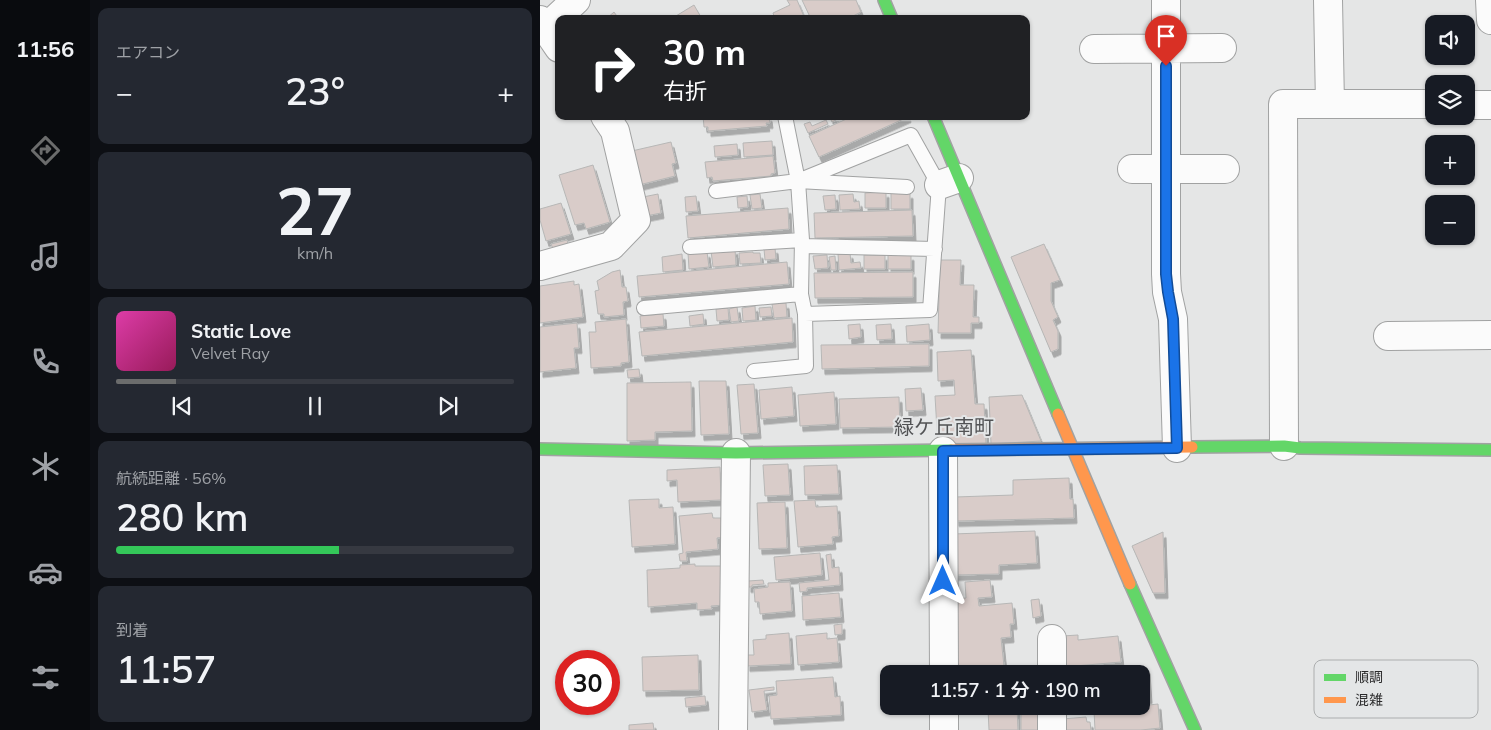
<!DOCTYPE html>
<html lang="ja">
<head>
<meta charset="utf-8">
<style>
	body { margin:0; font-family:Mulish,"Noto Sans JP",sans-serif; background:#242831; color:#f1f3f6; height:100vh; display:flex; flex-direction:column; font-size:19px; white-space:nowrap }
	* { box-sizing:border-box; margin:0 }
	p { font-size:16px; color:#9ea1a6 }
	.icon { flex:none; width:28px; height:28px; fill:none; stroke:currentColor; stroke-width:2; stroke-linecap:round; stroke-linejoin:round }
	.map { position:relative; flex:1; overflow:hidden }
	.sheet { display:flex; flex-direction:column; gap:8px; padding:8px; background:#0d0f14; width:450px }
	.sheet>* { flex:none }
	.top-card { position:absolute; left:15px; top:15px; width:475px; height:105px; border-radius:10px; box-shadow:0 1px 4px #0004; background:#202124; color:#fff; overflow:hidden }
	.fabs { position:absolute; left:885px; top:15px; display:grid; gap:10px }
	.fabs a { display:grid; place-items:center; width:50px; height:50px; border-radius:10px; background:#171b24; box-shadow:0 1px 4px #0004; font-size:25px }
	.speed { position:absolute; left:15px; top:650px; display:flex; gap:10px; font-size:25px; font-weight:700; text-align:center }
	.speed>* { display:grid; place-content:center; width:65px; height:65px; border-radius:50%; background:#171b24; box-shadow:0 1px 4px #0004; line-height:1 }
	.speed .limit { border:8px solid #d22; background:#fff; color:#111 }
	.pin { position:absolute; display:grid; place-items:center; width:42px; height:42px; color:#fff; margin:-51px -21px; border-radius:50% 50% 50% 0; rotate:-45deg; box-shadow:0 0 5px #0007 }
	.pin .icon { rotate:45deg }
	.me { position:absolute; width:55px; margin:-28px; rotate:0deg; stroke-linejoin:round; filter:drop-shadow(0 0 4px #0008) }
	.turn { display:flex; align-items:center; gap:18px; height:105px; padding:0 25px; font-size:22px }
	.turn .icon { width:65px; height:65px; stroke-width:2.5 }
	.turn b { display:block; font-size:35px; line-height:42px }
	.big { font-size:38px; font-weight:600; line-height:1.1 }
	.sheet .card { flex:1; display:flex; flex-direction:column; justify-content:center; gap:8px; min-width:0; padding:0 18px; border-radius:10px; background:#242831 }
	.sheet .dial { align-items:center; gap:0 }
	.dial b { font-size:65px; line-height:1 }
	.song { display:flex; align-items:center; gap:15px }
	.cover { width:60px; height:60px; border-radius:8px; background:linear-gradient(135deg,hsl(320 70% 55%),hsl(330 70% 35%)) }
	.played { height:5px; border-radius:2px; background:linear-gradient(90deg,#6b6c6c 15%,#363941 15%) }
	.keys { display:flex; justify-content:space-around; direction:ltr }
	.heat { display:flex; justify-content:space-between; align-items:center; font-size:28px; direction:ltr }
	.charge { height:8px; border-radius:4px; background:linear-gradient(90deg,#34c759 56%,#363941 0) }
	.trip { position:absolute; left:340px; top:665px; width:270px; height:50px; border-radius:10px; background:#171b24; box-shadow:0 1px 4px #0004; font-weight:600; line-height:50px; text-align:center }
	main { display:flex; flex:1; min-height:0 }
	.tabs { display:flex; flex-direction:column; width:90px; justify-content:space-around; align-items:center; background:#090b0e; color:#9ea1a6 }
	.tabs .icon { width:35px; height:35px }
	.tabs .selected { color:#6b6c6c }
	.tabs b { font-size:22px; color:#f1f3f6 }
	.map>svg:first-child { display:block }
	.building { fill:#d9ccc9; stroke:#b7b7b6; filter:url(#shadow) }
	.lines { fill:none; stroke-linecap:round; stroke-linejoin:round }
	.lane-casing { stroke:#a1a2a2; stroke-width:16 }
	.street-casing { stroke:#a1a2a2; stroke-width:30 }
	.fast-casing { stroke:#a1a2a2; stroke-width:14 }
	.slow-casing { stroke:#a1a2a2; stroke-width:14 }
	.lane { stroke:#fbfbfb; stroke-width:14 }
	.street { stroke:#fbfbfb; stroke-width:28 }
	.fast { stroke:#63d668; stroke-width:11 }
	.slow { stroke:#ff974d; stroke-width:11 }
	.route-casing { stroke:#114b97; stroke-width:12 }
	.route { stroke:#1a73e8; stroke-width:9 }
	.labels { text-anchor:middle; stroke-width:4; stroke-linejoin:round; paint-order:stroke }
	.quarter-label { font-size:20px; fill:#525355; stroke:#e4e6e7 }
	.key { fill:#e4e6e7; stroke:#acaeaf; stroke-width:1 }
	.key-label { font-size:14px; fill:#2a2a2b }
</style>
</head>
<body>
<main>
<nav class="tabs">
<b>11:56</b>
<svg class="icon selected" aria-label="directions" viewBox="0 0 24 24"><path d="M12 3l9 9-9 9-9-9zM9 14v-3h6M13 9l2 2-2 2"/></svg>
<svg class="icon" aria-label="music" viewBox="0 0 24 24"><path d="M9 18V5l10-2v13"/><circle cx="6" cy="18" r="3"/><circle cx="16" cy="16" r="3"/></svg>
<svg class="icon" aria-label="phone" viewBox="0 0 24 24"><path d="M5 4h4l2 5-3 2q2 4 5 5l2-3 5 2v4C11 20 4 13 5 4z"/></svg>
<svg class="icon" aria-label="climate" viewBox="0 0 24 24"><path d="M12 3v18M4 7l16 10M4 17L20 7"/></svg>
<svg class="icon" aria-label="car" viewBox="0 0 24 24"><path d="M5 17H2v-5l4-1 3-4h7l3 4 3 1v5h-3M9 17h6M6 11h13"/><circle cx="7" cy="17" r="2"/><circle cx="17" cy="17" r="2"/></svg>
<svg class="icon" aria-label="filters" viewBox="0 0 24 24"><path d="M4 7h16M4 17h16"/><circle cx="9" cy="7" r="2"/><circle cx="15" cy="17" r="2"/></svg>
</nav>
<section class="sheet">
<div class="card"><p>エアコン</p>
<div class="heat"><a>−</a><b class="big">23°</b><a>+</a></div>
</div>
<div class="card dial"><b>27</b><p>km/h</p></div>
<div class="card">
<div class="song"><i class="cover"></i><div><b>Static Love</b><p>Velvet Ray</p></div></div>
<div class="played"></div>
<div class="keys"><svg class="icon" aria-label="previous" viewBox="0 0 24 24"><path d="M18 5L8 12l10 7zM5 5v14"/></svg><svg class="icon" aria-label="pause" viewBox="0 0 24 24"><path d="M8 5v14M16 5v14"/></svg><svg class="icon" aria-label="next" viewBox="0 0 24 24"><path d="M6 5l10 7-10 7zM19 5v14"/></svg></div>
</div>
<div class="card"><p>航続距離 · 56%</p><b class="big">280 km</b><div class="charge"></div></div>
<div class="card"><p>到着</p><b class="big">11:57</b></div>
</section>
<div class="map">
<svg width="951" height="730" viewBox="0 0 951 730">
	<defs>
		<filter id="shadow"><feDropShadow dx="3" dy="5.5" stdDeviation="0" flood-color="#0004"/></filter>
	</defs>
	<rect width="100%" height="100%" fill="#e5e6e6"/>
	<!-- building -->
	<path class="building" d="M247 0H257L265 19H235L233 13 250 5Z
		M262 0H316L321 12 307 19H271Z
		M154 5 162 19H131Z
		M74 12 79 19H66Z
		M163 116H229L230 123H226L227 126 168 131V127H164Z
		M289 116H304L292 122Z
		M313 116H368V117L279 157 269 136Z
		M286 120 288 124 268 133 264 124 270 122 272 126Z
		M232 141 233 155 204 157 203 143Z
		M131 142 136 163 132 164 135 176 91 187 83 153Z
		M197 144 198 155 175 157 174 146Z
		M233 156 235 173 231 174V176L173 181 172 177 167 178 165 162Z
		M53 165 70 222 46 229 44 223 35 225 19 175Z
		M346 192V208H325V193Z
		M351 193H370V209H351Z
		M118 194 121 213 101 217 98 198Z
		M220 194 222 208 212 209 210 195Z
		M313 194 314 202 319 201 320 209 300 210 299 195Z
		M295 195 296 209 285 210 283 196Z
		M156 196 158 211 146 212 145 197Z
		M207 196 208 207 198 208 197 197Z
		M21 203 31 234 6 241 0 220V209Z
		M248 208 249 229 148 238 146 216Z
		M372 210 373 236 275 238 274 213Z
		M27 240 29 247 14 251 11 244Z
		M504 244 520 280 511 283V301L518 317 513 320 518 331V349L511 352 471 257Z
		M235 248 236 259 225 260 224 249Z
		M195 249 196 265 173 267 171 251Z
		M167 252 169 267 149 269 148 253Z
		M213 252V253H220L221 263 200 264 199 253Z
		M310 253 311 263 320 262 321 268 299 270 298 254Z
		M142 254 143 270 123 272 122 257Z
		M287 255 288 268 275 269 273 256Z
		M324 255H345V269H324Z
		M348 255H371V269H348Z
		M295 256 296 270H291L289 257Z
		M400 260H421L420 285H434L433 317H439V323H431V333H398Z
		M247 262 249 284 99 297 97 276Z
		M80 270 82 287H86L88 301 83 302 84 315 64 317V314H58L55 291 59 290 57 281 72 272Z
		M373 272V297L275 298 274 273Z
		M34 281V285L39 284 43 317 0 323V286Z
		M246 303 247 317 234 318 232 304Z
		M215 306 216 320 203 321 202 308Z
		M197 307 199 321 191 322 189 309Z
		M231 307 232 316 220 317 219 308Z
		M188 308 189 320 177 321 176 309Z
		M123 314 124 326 101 328 100 316Z
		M163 314 164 324 150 326 149 316Z
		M252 318 253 342 102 356 99 332Z
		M86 319 89 362 81 363V366L51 368 49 332H56L55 322Z
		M37 323 39 348H34L36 368 0 372V327Z
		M320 324 321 337 309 339 308 325Z
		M351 324 352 339 337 340 336 325Z
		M389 324 390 340 367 342 366 326Z
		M389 344V366L282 369 281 345Z
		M431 350 435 404H444L446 444 398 447 395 396 415 395 414 380 398 381 397 352Z
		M99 369 100 377 88 378 87 370Z
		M159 381H186L189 434 161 435Z
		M151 382 152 431 115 432V440L87 441V383Z
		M214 384 218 433 201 434 197 385Z
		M252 387 254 416 221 419 219 390Z
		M381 388 383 410 366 411 365 389Z
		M294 392 296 424 260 426 258 395Z
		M482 395 501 441 451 444 449 397Z
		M359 397 360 427 300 428 299 399Z
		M248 464 250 495 225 496 223 465Z
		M297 465 299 494 265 495 264 466Z
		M180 467 181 500 138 502 137 480 127 481V470Z
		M529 478 530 499H533L534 518 416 521 415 497 473 495V480Z
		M119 499V508L133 507 135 544 92 547 89 500Z
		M275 500 276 507 297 506 299 536 292 537 293 544 258 547 254 501Z
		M245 502 247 548 219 549 217 503Z
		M172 513 173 518H181L183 537 177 538 178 549 146 552 147 561H140L139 554 143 553 139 516Z
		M495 531 497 563 459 565V574L415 575 413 534Z
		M623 532 625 593H613L592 546Z
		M280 553 282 575 236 580 234 557Z
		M291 554 292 568 299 567 300 585 267 588V591L260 592 259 583 289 580 286 555Z
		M155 564V566H185V605L171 606 172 609 157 610V603L108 607 107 570 140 568V565Z
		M223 580 224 584 212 585V587H208V581Z
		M450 580 452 597 438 598 439 606 472 603 474 624H470L471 637 461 638 464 666 418 670 412 599 426 598 425 582Z
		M250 582 252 611 220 614 219 602H215L214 589 228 587V583Z
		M299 593 301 617 263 620 262 596Z
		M499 599 501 616 493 618 491 600Z
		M302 624V634L295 635 294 625Z
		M249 633 251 664 207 666V655H214L213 640 226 639V635Z
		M287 633V639L297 638 299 662 258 665 256 636Z
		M538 635V640L578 636 581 662 524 667 522 636Z
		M158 655 159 690 103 691 102 657Z
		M607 668 609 698 601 699V674H564V672Z
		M293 677 295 697 300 696 301 715 231 719 229 696 237 695 236 681Z
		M234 687V690L224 691 227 710 212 712 209 690Z
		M165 696 166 705 146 707 145 698Z
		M618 704 620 728 601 730H555L554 711Z
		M477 707 478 730H449L448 709Z
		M501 709V730H481V710Z
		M546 717 547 722H550L551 730H523L522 719Z
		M113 723 114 730H89V725Z"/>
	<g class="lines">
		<defs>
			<path id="lane" d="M245 116 258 181 262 240 261 294 265 314
				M176 191 258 181 367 187
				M262 246 395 249
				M150 247 262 240
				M104 308 261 294
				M214 371 266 366 265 314 390 310 399 185 371 135 258 181"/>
			<path id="street" d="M626 0V274L627 292 633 319 637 448
				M788 0 790 104
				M950 0 951 20
				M0 20 19 48
				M6 28 36 0
				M554 49 682 48
				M926 105H951
				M592 169H685
				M399 185 419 178
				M0 266 71 246 96 220 75 131 65 116
				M848 336 951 335
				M744 446 743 104H894
				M403 451 404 674
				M512 639V674
				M404 706V730
				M512 706V730
				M193 730 196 453"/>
			<path id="fast" d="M344 0 352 19
				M393 116 518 414
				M652 447 744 446 760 448 951 450
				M0 449 196 453 411 450
				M590 584 655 730"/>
			<path id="slow" d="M518 414 590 584
				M411 450 652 447"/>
		</defs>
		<!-- lane casing -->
		<use href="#lane" class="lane-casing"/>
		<!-- street casing -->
		<use href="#street" class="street-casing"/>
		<!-- fast casing -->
		<use href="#fast" class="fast-casing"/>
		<!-- slow casing -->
		<use href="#slow" class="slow-casing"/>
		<!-- lane -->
		<use href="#lane" class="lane"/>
		<!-- street -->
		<use href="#street" class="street"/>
		<!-- fast -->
		<use href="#fast" class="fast"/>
		<!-- slow -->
		<use href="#slow" class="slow"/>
	</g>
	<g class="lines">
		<defs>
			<path id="route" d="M403 581V451L637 448 633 319 628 292 626 274V66"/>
		</defs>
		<!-- route casing -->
		<use href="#route" class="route-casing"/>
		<!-- route -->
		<use href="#route" class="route"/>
	</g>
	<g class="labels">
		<!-- quarter labels -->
		<g class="quarter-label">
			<text x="404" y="434">緑ケ丘南町</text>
		</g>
	</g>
	<!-- legend -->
	<rect x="774" y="660" width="164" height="58" rx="8" class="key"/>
	<rect x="784" y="674" width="22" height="7" fill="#63d668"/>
	<rect x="784" y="697" width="22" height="6" fill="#ff974d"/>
	<g class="key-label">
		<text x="815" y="682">順調</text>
		<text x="815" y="705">混雑</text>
	</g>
</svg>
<div class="fabs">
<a><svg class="icon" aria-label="sound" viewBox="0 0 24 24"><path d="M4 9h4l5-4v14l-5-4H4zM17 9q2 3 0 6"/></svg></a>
<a><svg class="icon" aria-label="layers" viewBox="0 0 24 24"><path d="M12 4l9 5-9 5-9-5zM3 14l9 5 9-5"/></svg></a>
<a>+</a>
<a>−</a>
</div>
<div class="speed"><div class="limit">30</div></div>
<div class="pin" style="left:626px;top:66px;background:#d93025"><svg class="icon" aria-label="arrive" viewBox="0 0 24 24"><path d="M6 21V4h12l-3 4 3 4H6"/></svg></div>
<svg class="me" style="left:403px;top:581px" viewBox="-20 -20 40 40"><path d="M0-17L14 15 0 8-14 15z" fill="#1a73e8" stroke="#fff" stroke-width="4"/></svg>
<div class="trip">11:57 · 1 分 · 190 m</div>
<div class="top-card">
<div class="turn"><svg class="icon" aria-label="right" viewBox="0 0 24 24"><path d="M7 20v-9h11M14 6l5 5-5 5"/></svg><div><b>30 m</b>右折</div></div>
</div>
</div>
</main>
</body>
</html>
